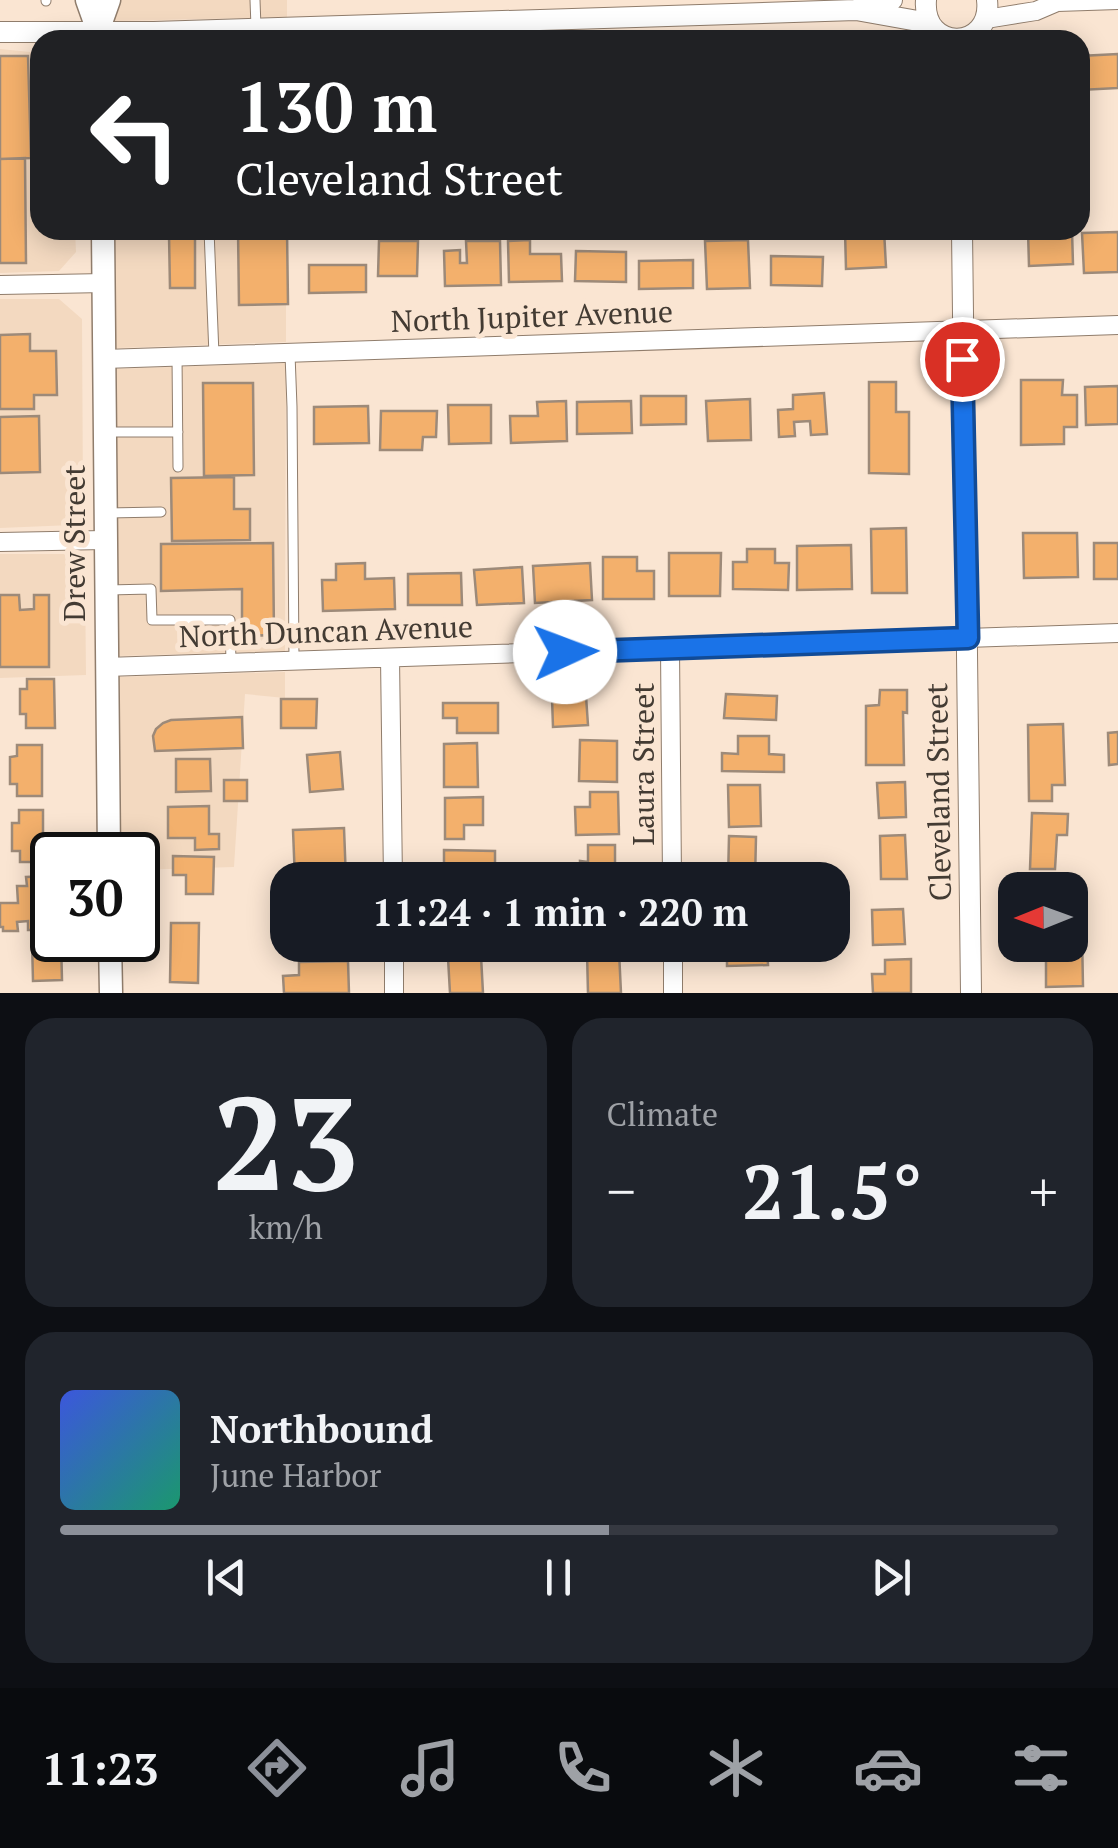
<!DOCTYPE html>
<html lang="en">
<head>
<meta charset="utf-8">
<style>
	body { margin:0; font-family:"PT Serif",serif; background:#20242c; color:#f1f3f6; height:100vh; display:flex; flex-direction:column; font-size:38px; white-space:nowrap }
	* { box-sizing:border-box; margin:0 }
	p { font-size:32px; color:#9ea1a6 }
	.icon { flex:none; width:55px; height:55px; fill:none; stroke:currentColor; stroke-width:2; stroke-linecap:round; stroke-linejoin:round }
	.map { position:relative; height:993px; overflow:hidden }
	.side { display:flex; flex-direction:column; gap:25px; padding:25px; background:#0d0f14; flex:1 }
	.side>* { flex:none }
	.hud { position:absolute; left:30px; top:30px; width:1060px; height:210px; border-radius:30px; box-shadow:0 5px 25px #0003; background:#202124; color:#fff; overflow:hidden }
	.needle { width:65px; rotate:269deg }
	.buttons { position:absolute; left:998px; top:872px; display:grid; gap:20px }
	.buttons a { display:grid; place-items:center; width:90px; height:90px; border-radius:20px; background:#171b24; box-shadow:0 5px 25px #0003; font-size:50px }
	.speed { position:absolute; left:30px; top:832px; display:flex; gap:20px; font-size:50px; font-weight:700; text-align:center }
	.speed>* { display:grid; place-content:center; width:130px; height:130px; border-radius:50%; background:#171b24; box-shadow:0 5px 25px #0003; line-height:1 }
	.speed .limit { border:5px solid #111; border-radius:15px; background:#fff; color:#111 }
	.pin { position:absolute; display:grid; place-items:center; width:85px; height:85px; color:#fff; margin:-42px; border:5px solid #fff; border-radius:50%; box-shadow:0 2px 10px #0007 }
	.me { position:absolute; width:110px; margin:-55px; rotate:88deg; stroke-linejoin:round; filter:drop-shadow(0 0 8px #0008) }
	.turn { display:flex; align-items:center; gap:35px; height:210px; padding:0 40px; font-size:45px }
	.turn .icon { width:130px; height:130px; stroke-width:2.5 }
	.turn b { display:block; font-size:70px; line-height:85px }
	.big { font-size:75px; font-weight:800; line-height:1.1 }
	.side .widget { flex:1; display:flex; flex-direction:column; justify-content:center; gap:15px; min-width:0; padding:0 35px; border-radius:30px; background:#20242c }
	.side .dial { align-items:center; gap:0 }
	.dial b { font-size:130px; line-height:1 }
	.song { display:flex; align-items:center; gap:30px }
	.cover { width:120px; height:120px; border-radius:15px; background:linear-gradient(135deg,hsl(230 70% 55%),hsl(160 70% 35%)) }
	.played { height:10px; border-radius:5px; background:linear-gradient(90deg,#8c9099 55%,#363941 55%) }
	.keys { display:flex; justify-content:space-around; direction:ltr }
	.heat { display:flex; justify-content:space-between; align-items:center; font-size:55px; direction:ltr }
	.side .tiles { flex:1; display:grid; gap:25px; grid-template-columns:1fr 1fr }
	.widget:last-child { grid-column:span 2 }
	.trip { position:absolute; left:270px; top:862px; width:580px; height:100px; border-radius:30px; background:#171b24; box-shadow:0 5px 25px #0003; font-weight:800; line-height:100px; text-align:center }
	.dock { display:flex; height:160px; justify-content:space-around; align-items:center; background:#090b0e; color:#9ea1a6 }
	.dock .icon { width:70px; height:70px }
	.dock .current { color:#8c9099 }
	.dock b { font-size:45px; color:#f1f3f6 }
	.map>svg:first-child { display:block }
	.built { fill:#f3d9c0 }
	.building { fill:#f3b06c; stroke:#9d8a79; stroke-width:2.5 }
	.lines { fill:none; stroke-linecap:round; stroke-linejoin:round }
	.service-casing { stroke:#907d6c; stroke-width:11 }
	.minor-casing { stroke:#907d6c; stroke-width:20 }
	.tertiary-casing { stroke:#907d6c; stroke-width:22 }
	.secondary-casing { stroke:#907d6c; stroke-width:25 }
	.service { stroke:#fff; stroke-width:9 }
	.minor { stroke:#fff; stroke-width:18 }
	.tertiary { stroke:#fff; stroke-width:20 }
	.secondary { stroke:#fff; stroke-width:22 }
	.route-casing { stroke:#114b97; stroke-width:25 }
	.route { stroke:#1a73e8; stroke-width:18 }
	.labels { text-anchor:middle; stroke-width:10; stroke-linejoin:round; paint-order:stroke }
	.street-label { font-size:30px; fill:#433b33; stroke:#fae5d2 }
</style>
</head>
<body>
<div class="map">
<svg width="1118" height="993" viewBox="0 0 1118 993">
	<rect width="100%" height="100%" fill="#fae5d2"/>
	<!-- built -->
	<path class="built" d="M121 0H287V17L114 21Z
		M0 49 40 53V230H75L76 252 59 271 0 273Z
		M115 230H286V342L116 348Z
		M0 299H59L82 319 83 502 72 525 0 528Z
		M286 363 285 651 118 656 116 369Z
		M0 554H64L85 576 86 675 0 678Z
		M285 672V698L245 694 234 867 138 870V855H120L118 677Z"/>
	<!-- building -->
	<path class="building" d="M1118 54V88L1080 90V56Z
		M0 56H28L31 158 0 159Z
		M25 158 26 263H0V159Z
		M238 230H287L288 304 239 305Z
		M845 230H884L886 267 846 269Z
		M1028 230 1072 231 1073 264 1029 266Z
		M1118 232V272L1084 273 1082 233Z
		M169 235H195V288H170Z
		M530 240V254H561L562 281 509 282 508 241Z
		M748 240 750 288 707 289 705 241Z
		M379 241H418L417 276H378Z
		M466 241H500L501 285 445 286 444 251 460 250V263H467Z
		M576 251 626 252V282L575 281Z
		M771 256 823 257 822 286 771 285Z
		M693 260V288L639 289V261Z
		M309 265H366V292L309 293Z
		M30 334V351H56L57 395H34V409H0V335Z
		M1021 380H1063L1062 395H1077V427H1064V444L1021 445Z
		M869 382H896V412H909V474L869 473Z
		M203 383H253L254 475 204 476Z
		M1118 386V424L1086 425 1085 387Z
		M824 393 827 434 811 435 810 421 794 422 795 436 779 437 778 410 793 409V395Z
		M641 396H686V424L641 425Z
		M750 399 751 440 708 441 706 401Z
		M566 401 567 441 511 443 510 416H538L537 402Z
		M631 401 632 433 577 434V402Z
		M448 405H491V443L449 444Z
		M368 406 369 443 314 444V407Z
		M381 411H437L436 437H423L422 450H380Z
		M39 416 40 472 0 473V417Z
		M234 477V509H250V540L172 541 171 478Z
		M906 528 907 593H872L871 529Z
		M1023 533H1077L1078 577 1024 578Z
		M273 543 274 635 242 636V589L161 591V544Z
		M1094 543H1118V579H1094Z
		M851 545 852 589 797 590V546Z
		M747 549H775V563H789L788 590 733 589V562H747Z
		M669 553H721L720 596H669Z
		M603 557H637V571H654V599H603Z
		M365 563V579L394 578 395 609 323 611 322 580H336V564Z
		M590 563 592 600 535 603 533 566Z
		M522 567 524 603 477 605 474 570Z
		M461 573 462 605H408V574Z
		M0 595H19L20 610 34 609V595H49V667H0Z
		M27 679H54L55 728H26V714H20V689H27Z
		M880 690H907V713L903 712 904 765H866V706L879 705Z
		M726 694 777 696 776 720 724 718Z
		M586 696 588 725 553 727 552 698Z
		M281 699H317L316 728H281Z
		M443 703H498V733H457V718H443Z
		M242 717 243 748 155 751 153 736 156 729 163 723 171 720Z
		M1063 724 1065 785H1052V801H1029L1028 725Z
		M1118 732V764L1109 765 1108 733Z
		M738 736H769V754L784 755V772L722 771V753L738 754Z
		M580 740 617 741V782L579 781Z
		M477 743 478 787H444V744Z
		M17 745H42V796H17V784H10V757L17 756Z
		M340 752 343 789 310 792 307 755Z
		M176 759H210L211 791 176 792Z
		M224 780H247V801H224Z
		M905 782 906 817 879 818 877 783Z
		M728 785H760L761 826 729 827Z
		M590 792H618L619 834 576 835 575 807H590Z
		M483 797V825H464V839H445V798Z
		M209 806V834H219V849L195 850V838H168V807Z
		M19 810H43V862H20V851H12V823H19Z
		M1032 813 1068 814 1067 835H1057L1055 869H1030Z
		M344 828 346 880H295L293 830Z
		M905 835 907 879H881L880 836Z
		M729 836 756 837 755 880H728Z
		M588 845H615V871H623V880H588V875H580V861L588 862Z
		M444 850 495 851V879L444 880Z
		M173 856 214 857 213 894H186V875H173Z
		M51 876 52 930H28V921L17 922 18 931H3V927H0V903H18L17 886H27L26 877Z
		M903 909 905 944 873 945 872 910Z
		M171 923H199L198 983 170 982Z
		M1082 934 1083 986 1046 987V945H1070V935Z
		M61 940 62 980 33 981 32 941Z
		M727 945H767L768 965 727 966Z
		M619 951 621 993H588L587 952Z
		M481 956 483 993H450L448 958Z
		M911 959V993H873L872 974H885V960Z
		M348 961 349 993H284L283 976 299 975V962Z"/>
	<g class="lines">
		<defs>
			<path id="service" d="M46 0V1
				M255 0 256 27
				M209 230 214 355
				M290 354 292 407 294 661
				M177 356 178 467
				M107 432H178
				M107 513 161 512
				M108 590 151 589 152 620H230L231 663"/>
			<path id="minor" d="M1049 0 1057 2 1118 0
				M986 19 1036 11 1057 2
				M0 285 105 283
				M104 359 1118 325
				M0 542 104 540
				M670 648 672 880
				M390 658 393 880
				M106 667 1118 633
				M394 945V993
				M673 945V993"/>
			<path id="tertiary" d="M926 0C922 53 993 50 987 0
				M858 9 892 0
				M0 32H154L856 10 929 23
				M962 230 971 993"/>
			<path id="secondary" d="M87 0 98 31V40
				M98 31 109 0
				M103 230 109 855
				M110 940 111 993"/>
		</defs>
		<!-- service casing -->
		<use href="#service" class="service-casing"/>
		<!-- minor casing -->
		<use href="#minor" class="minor-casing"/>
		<!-- tertiary casing -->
		<use href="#tertiary" class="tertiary-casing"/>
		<!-- secondary casing -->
		<use href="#secondary" class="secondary-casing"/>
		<!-- service -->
		<use href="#service" class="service"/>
		<!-- minor -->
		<use href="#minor" class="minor"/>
		<!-- tertiary -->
		<use href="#tertiary" class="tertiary"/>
		<!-- secondary -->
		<use href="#secondary" class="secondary"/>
	</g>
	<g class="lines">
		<defs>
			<path id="route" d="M565 652 968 638 962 359"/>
		</defs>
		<!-- route casing -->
		<use href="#route" class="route-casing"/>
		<!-- route -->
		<use href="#route" class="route"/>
	</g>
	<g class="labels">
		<!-- street labels -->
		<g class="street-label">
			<text transform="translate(532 317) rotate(-2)" y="10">North Jupiter Avenue</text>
			<text transform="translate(75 543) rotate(-90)" y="10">Drew Street</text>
			<text transform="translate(326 632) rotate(-2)" y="10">North Duncan Avenue</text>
			<text transform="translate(644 764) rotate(-90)" y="10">Laura Street</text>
			<text transform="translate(939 792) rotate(-91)" y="10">Cleveland Street</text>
		</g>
	</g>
</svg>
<div class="buttons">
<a><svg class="needle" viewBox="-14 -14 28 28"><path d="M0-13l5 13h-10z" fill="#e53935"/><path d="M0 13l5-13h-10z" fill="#9ea1a6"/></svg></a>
</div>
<div class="speed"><div class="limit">30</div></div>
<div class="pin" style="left:962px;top:359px;background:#d93025"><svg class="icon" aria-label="arrive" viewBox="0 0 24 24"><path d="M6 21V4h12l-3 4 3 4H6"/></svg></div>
<svg class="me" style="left:565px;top:652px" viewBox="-20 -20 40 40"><circle r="19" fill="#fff"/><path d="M0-13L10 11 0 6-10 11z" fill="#1a73e8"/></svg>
<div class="trip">11:24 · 1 min · 220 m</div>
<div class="hud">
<div class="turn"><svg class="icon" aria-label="left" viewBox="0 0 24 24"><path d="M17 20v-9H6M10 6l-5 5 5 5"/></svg><div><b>130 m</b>Cleveland Street</div></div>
</div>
</div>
<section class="side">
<div class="tiles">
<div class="widget dial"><b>23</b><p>km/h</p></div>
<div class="widget"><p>Climate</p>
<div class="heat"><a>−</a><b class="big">21.5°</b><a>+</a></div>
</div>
<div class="widget">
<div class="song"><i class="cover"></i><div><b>Northbound</b><p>June Harbor</p></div></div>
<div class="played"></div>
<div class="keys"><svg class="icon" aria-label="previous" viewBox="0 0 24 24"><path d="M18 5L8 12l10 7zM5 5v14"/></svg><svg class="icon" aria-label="pause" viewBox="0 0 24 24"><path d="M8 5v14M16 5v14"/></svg><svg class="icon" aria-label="next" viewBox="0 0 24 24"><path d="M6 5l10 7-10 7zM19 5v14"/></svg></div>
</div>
</div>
</section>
<nav class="dock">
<b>11:23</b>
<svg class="icon current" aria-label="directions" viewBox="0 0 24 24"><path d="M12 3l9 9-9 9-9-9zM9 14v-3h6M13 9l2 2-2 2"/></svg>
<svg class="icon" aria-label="music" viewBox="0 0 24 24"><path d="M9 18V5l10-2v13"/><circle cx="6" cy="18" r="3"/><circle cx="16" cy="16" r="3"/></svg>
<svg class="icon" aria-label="phone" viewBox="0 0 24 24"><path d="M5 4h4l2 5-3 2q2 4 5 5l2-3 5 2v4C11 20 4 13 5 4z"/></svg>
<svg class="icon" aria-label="climate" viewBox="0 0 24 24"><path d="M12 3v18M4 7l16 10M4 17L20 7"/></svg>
<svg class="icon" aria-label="car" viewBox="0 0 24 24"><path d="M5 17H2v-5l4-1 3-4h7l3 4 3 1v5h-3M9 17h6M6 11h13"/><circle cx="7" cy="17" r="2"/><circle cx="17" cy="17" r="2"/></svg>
<svg class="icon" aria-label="filters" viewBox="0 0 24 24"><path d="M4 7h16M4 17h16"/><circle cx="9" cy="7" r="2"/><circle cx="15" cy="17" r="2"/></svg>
</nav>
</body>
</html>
